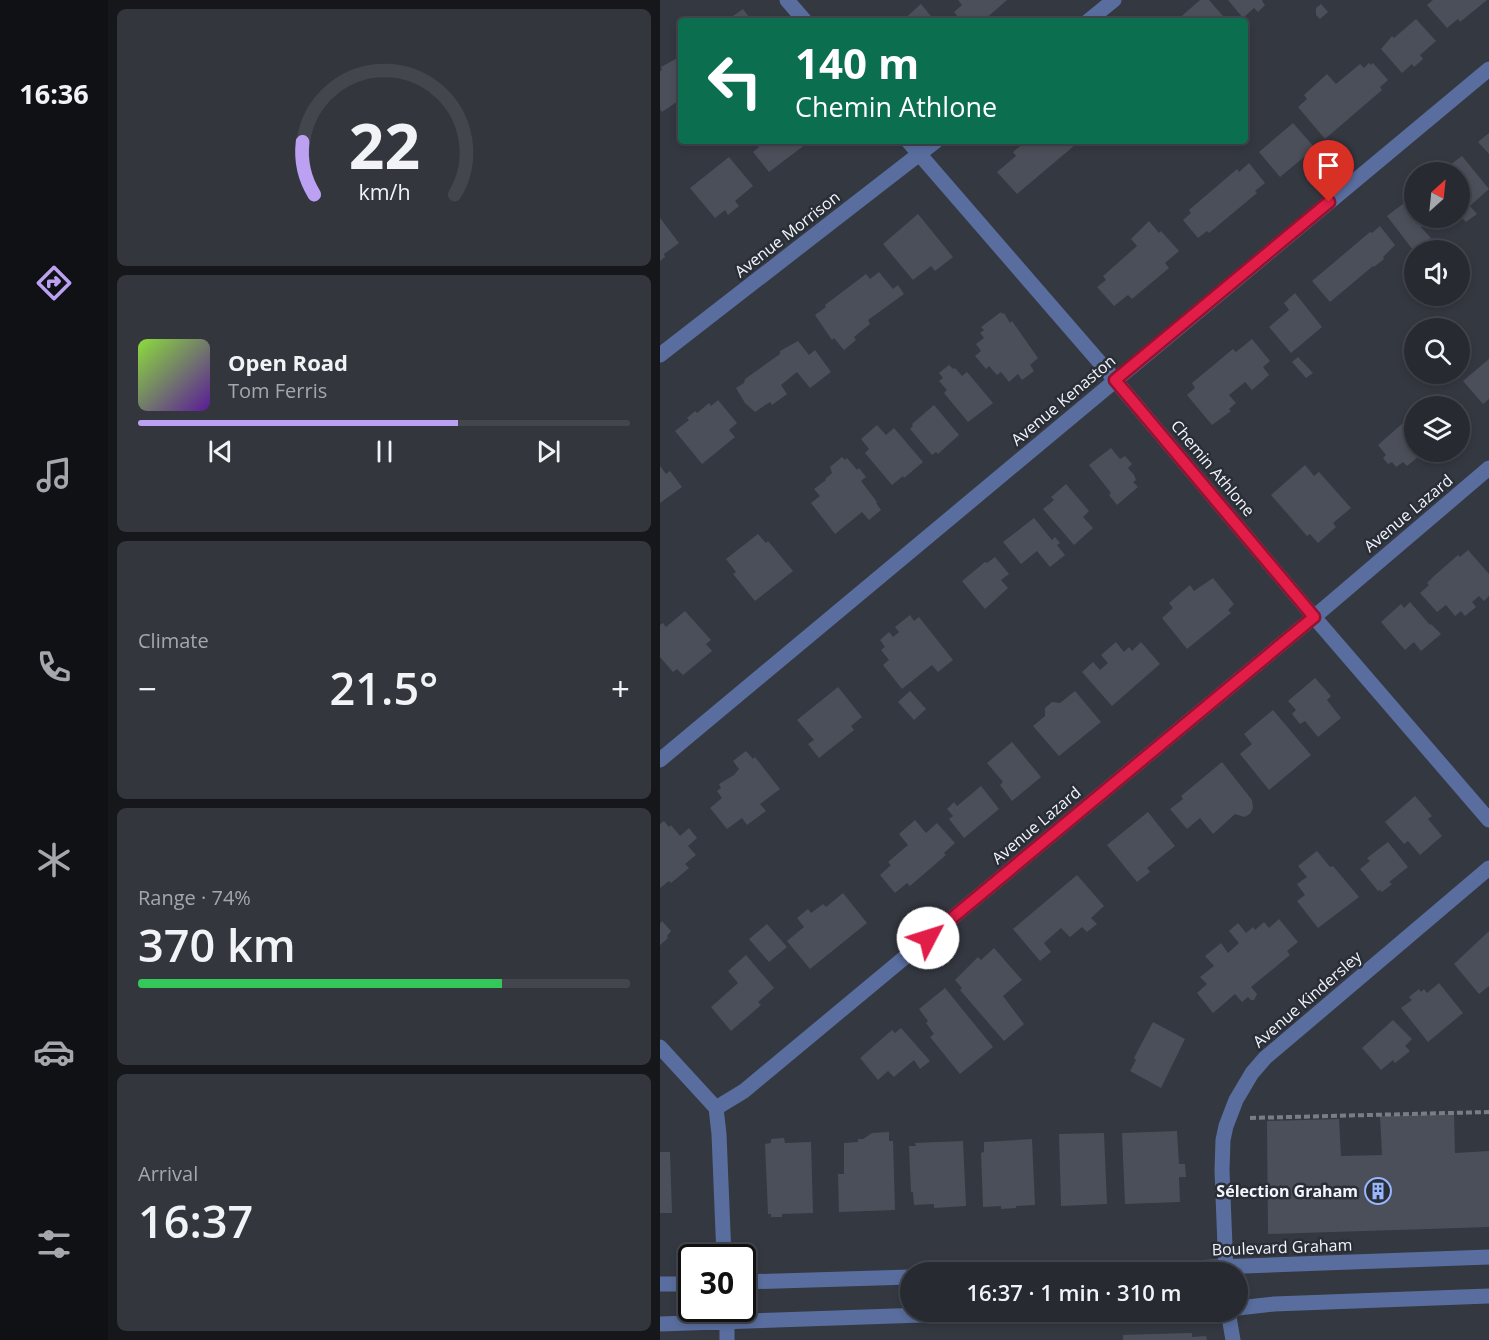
<!DOCTYPE html>
<html lang="en">
<head>
<meta charset="utf-8">
<style>
	body { margin:0; font-family:"Open Sans",sans-serif; background:#33363d; color:#f1f3f6; height:100vh; display:flex; flex-direction:column; font-size:22px; white-space:nowrap }
	* { box-sizing:border-box; margin:0 }
	p { font-size:20px; color:#a4a7ab }
	.icon { flex:none; width:33px; height:33px; fill:none; stroke:currentColor; stroke-width:2; stroke-linecap:round; stroke-linejoin:round }
	.map { position:relative; flex:1; overflow:hidden }
	.details { display:flex; flex-direction:column; gap:9px; padding:9px; background:#15171b; width:552px }
	.details>* { flex:none }
	.hud { position:absolute; left:18px; top:18px; width:570px; height:126px; border-radius:6px; box-shadow:0 3px 9px #0003,0 0 0 2px #43464d; background:#0b6e4f; color:#fff; overflow:hidden }
	.needle { width:39px; rotate:27deg }
	.fabs { position:absolute; left:744px; top:162px; display:grid; gap:12px }
	.fabs a { display:grid; place-items:center; width:66px; height:66px; border-radius:50%; background:#272a31; box-shadow:0 3px 9px #0003,0 0 0 2px #43464d; font-size:30px }
	.speed { position:absolute; left:18px; top:1244px; display:flex; gap:12px; font-size:30px; font-weight:700; text-align:center }
	.speed>* { display:grid; place-content:center; width:78px; height:78px; border-radius:50%; background:#272a31; box-shadow:0 3px 9px #0003,0 0 0 2px #43464d; line-height:1 }
	.speed .limit { border:3px solid #111; border-radius:9px; background:#fff; color:#111 }
	.pin { position:absolute; display:grid; place-items:center; width:51px; height:51px; color:#fff; margin:-62px -26px; border-radius:50% 50% 50% 0; rotate:-45deg; box-shadow:0 0 6px #0007 }
	.pin .icon { rotate:45deg }
	.me { position:absolute; width:66px; margin:-33px; rotate:50deg; stroke-linejoin:round; filter:drop-shadow(0 0 4px #0008) }
	.turn { display:flex; align-items:center; gap:21px; height:126px; padding:0 18px; font-size:27px }
	.turn .icon { width:78px; height:78px; stroke-width:2.5 }
	.turn b { display:block; font-size:42px; line-height:51px }
	.big { font-size:45px; font-weight:600; line-height:1.1 }
	.details .tile { flex:1; display:flex; flex-direction:column; justify-content:center; gap:9px; min-width:0; padding:0 21px; border-radius:9px; background:#33363d }
	.details .dial { align-items:center; gap:0 }
	.dial svg { height:156px; overflow:visible; fill:none; stroke:#43464d; stroke-width:7; stroke-linecap:round; text-anchor:middle }
	.dial text { fill:#f1f3f6; stroke:none }
	.song { display:flex; align-items:center; gap:18px }
	.cover { width:72px; height:72px; border-radius:9px; background:linear-gradient(135deg,hsl(90 70% 55%),hsl(270 70% 35%)) }
	.played { height:6px; border-radius:3px; background:linear-gradient(90deg,#bca0f2 65%,#43464d 65%) }
	.keys { display:flex; justify-content:space-around; direction:ltr }
	.heat { display:flex; justify-content:space-between; align-items:center; font-size:33px; direction:ltr }
	.charge { height:9px; border-radius:4px; background:linear-gradient(90deg,#34c759 74%,#43464d 0) }
	.trip { position:absolute; left:240px; top:1262px; width:348px; height:60px; border-radius:30px; background:#272a31; box-shadow:0 3px 9px #0003,0 0 0 2px #43464d; font-weight:600; line-height:60px; text-align:center }
	main { display:flex; flex:1; min-height:0 }
	.tabs { display:flex; flex-direction:column; width:108px; justify-content:space-around; align-items:center; background:#101114; color:#a4a7ab }
	.tabs .icon { width:42px; height:42px }
	.tabs .on { color:#bca0f2 }
	.tabs b { font-size:27px; color:#f1f3f6 }
	.map>svg:first-child { display:block }
	.building { fill:#4b4f59 }
	.lines { fill:none; stroke-linecap:round; stroke-linejoin:round }
	.path { stroke:#797d84; stroke-width:4; stroke-dasharray:6 3; stroke-linecap:butt }
	.minor { stroke:#596e9f; stroke-width:15 }
	.route-casing { stroke:#92132f; stroke-width:15 }
	.route { stroke:#e11d48; stroke-width:10 }
	.labels { text-anchor:middle; stroke-width:5; stroke-linejoin:round; paint-order:stroke }
	.street-label { font-size:16px; fill:#f2f5fb; stroke:#2a2e37 }
	.poi-label { font-size:16px; font-weight:bold; fill:#f2f5fb; stroke:#2a2e37; text-anchor:end }
</style>
</head>
<body>
<main>
<nav class="tabs">
<b>16:36</b>
<svg class="icon on" aria-label="directions" viewBox="0 0 24 24"><path d="M12 3l9 9-9 9-9-9zM9 14v-3h6M13 9l2 2-2 2"/></svg>
<svg class="icon" aria-label="music" viewBox="0 0 24 24"><path d="M9 18V5l10-2v13"/><circle cx="6" cy="18" r="3"/><circle cx="16" cy="16" r="3"/></svg>
<svg class="icon" aria-label="phone" viewBox="0 0 24 24"><path d="M5 4h4l2 5-3 2q2 4 5 5l2-3 5 2v4C11 20 4 13 5 4z"/></svg>
<svg class="icon" aria-label="climate" viewBox="0 0 24 24"><path d="M12 3v18M4 7l16 10M4 17L20 7"/></svg>
<svg class="icon" aria-label="car" viewBox="0 0 24 24"><path d="M5 17H2v-5l4-1 3-4h7l3 4 3 1v5h-3M9 17h6M6 11h13"/><circle cx="7" cy="17" r="2"/><circle cx="17" cy="17" r="2"/></svg>
<svg class="icon" aria-label="filters" viewBox="0 0 24 24"><path d="M4 7h16M4 17h16"/><circle cx="9" cy="7" r="2"/><circle cx="15" cy="17" r="2"/></svg>
</nav>
<section class="details">
<div class="tile dial"><svg viewBox="0 0 100 80">
<path d="M14 69A42 42 0 1 1 86 69"/>
<path d="M14 69A42 42 0 0 1 8 42" stroke="#bca0f2"/>
<text x="50" y="56" font-size="32" font-weight="700">22</text>
<text x="50" y="72" font-size="11">km/h</text>
</svg></div>
<div class="tile">
<div class="song"><i class="cover"></i><div><b>Open Road</b><p>Tom Ferris</p></div></div>
<div class="played"></div>
<div class="keys"><svg class="icon" aria-label="previous" viewBox="0 0 24 24"><path d="M18 5L8 12l10 7zM5 5v14"/></svg><svg class="icon" aria-label="pause" viewBox="0 0 24 24"><path d="M8 5v14M16 5v14"/></svg><svg class="icon" aria-label="next" viewBox="0 0 24 24"><path d="M6 5l10 7-10 7zM19 5v14"/></svg></div>
</div>
<div class="tile"><p>Climate</p>
<div class="heat"><a>−</a><b class="big">21.5°</b><a>+</a></div>
</div>
<div class="tile"><p>Range · 74%</p><b class="big">370 km</b><div class="charge"></div></div>
<div class="tile"><p>Arrival</p><b class="big">16:37</b></div>
</section>
<div class="map">
<svg width="829" height="1340" viewBox="0 0 829 1340">
	<rect width="100%" height="100%" fill="#343841"/>
	<!-- building -->
	<path class="building" d="M298 0H347L323 21H301L294 12 302 5Z
		M540 0H549L563 16 558 21H516Z
		M568 0H603L602 1 605 5 598 12 594 8 583 18Z
		M773 0H827L800 22 798 19 787 28 767 5Z
		M261 4 274 20 242 21Z
		M661 4 668 12 660 19 656 15V8Z
		M83 9 92 21H63L73 16Z
		M756 19 776 41 760 55 763 59 754 67 752 64 742 73 721 49 732 36 734 38Z
		M21 56V99L2 112 0 109V71L2 70 1 67Z
		M709 63 711 65 713 63 728 80 720 87 722 90 665 139 638 107 647 99 644 95 667 74 676 84 700 64 704 68Z
		M633 123 655 148 620 177 599 152Z
		M829 133V154L818 142Z
		M100 141H150L109 172 93 152 99 147 97 144Z
		M366 141H412L415 145 357 194 337 172 356 156 353 152Z
		M802 156 829 189 810 206 817 214 806 222 800 216V172H787L792 168 790 165Z
		M69 157 93 186 75 201 79 206 68 215 65 210 55 218 30 188Z
		M589 163 605 183 595 191 597 193 549 233 547 231 538 238 523 220 531 213 529 210 577 169 579 172Z
		M752 197 754 200V218H768L770 219 761 227 777 245 770 250H761L759 248 753 250 727 216Z
		M258 214 293 257 275 271 271 266 253 280 223 244Z
		M0 218 19 243 4 254 5 257 0 261Z
		M489 221 499 233 501 231 519 251 505 263 509 268 472 299 468 295 454 306 437 287 446 280 443 276 477 246 471 239Z
		M720 226 735 245 723 257 724 259 714 267 713 266 670 302 652 281 710 232 712 233Z
		M219 272 233 289 238 285 244 294 208 320 210 324 194 337 196 340 184 350 174 338 172 340 155 315 166 307 165 305 206 274 210 279Z
		M635 293 662 327 631 353 609 327 629 310 624 303Z
		M341 312 342 314 344 313 350 323 352 321 378 358 370 365 374 371 362 380 358 374 349 382 341 372 337 375 329 366 326 369 315 356 321 351 316 344 324 338 320 333 324 330 321 327Z
		M592 339 610 361 603 367 609 375 592 390 585 382 569 395 576 403 569 409 571 411 552 425 527 395 535 388 532 383 573 349 576 352Z
		M138 341 149 355 155 350 171 372 150 388 137 372 121 385 127 394 112 405 110 402 95 412 85 403 76 388 84 383 85 379 120 354V351Z
		M638 357 653 373 646 378 632 362Z
		M829 359V399L823 404 803 381Z
		M289 365 293 369 295 368 302 376 307 372 333 403 308 422 284 393 287 390 279 381 283 378 279 373Z
		M786 397 794 406H774Z
		M58 400 77 423 69 430 75 437 42 464 15 431 29 420 27 418 35 411 37 413 49 403 51 406Z
		M274 405 299 435 278 454 276 452 272 455 250 429 253 426 252 424Z
		M743 423 754 436 753 451 758 457 747 466 743 462 736 467 732 462 728 464 723 458 726 455 718 445Z
		M217 425 226 435 234 428 263 462 244 478 243 476 232 485 205 453 209 449 201 439Z
		M451 448 460 459 465 456 472 464 468 468 474 475 476 480 473 482 478 487 457 505 449 495 451 493 429 465Z
		M182 457 185 460 187 458 197 470 199 468 206 477 201 481 217 502 216 503 221 510 209 520 202 512 175 534 151 503 160 496 154 489 166 480 165 479 172 473 170 467Z
		M645 465 654 476 659 472 691 508 673 523 676 527 658 543 650 534 647 536 611 495Z
		M0 466 6 474 10 471 22 487 0 503Z
		M406 484 429 511 423 517 433 528 414 545 383 509 394 500 391 497Z
		M374 518 392 540 395 537 400 543 397 545 405 555 390 567 377 551 361 564 343 542Z
		M98 534 106 543 108 541 133 571 95 601 73 574 76 572 66 559Z
		M808 550 829 574V596L824 601 819 596 812 602 816 607 805 616 801 611 795 616 786 605 777 612 760 593 769 585 767 583 774 576 798 555 800 557Z
		M335 557 349 574 341 580 348 588 325 609 302 581 325 562 327 563Z
		M553 578 574 604 568 610 571 613 527 649 502 618 513 608 509 603 530 585 534 591Z
		M750 602 770 625 771 624 781 634 761 651 754 642 745 650 721 622 741 604 744 608Z
		M25 611 51 640 46 644 52 651 23 675 17 669 13 672 0 657V625L3 623 6 627Z
		M250 615 254 621 259 617 293 660 278 672 272 665 242 689 223 665 229 660 221 650 225 647 220 640 229 632 233 637 239 632 235 627Z
		M456 642 464 652 469 647 472 651 481 642 500 664 452 706 422 672 433 662 440 670 448 663 441 655Z
		M655 678 671 696 667 700 681 718 658 737 645 721 640 724 632 714 636 710 628 701Z
		M178 687 202 717 191 726 194 730 159 758 148 744 154 740 137 720Z
		M250 691 266 709 254 720 238 702Z
		M415 691 441 722 399 756 373 726 385 716V708L392 702 400 703Z
		M613 710 651 755 609 790 580 754 592 744 584 734Z
		M352 742 381 777 352 801 340 785 343 782 327 763Z
		M86 751 93 759 95 757 120 789 100 804 106 811 87 825 82 818 67 829 50 808 62 798 57 791 61 788 59 784 74 775 79 769 73 761Z
		M562 762 592 800 593 808 590 814 584 817 575 814 553 834 540 818 527 829 510 809 523 799 521 796Z
		M321 786 339 809 304 838 289 819 293 816 287 809 294 802 297 806Z
		M755 796 772 816 768 819 782 836 760 855 748 841 744 844 725 822Z
		M488 812 515 846 487 868 490 872 477 882 447 845Z
		M255 820 266 833 277 823 295 843 284 853 286 855 250 886 247 883 235 893 220 875 231 865 228 862 248 845 239 834Z
		M4 821 9 827 11 825 20 836 29 828 37 838 28 846 36 855 25 864 29 868 11 883 9 881 0 888V824Z
		M728 842 748 867 729 882 732 884 722 892 720 890 718 891 700 869 710 861 707 858Z
		M657 851 670 867 673 866 699 897 658 928 637 901 645 895 637 884 647 877 638 866Z
		M417 875 444 906 431 918 437 924 427 932 422 927 410 937 401 928 384 943 391 952 380 961 353 929Z
		M183 893 207 923 150 969 127 941 144 927 137 918 148 909 151 913 163 904 166 907Z
		M619 919 638 942 627 951 630 955 591 987 597 994 594 1000H591L588 997 582 1002 575 994 553 1013 537 993 547 984 540 977 554 966 545 956 561 943 568 953 579 943 569 931 578 923 586 933 593 927 595 930 604 922 609 928Z
		M2 921 11 931 7 936 8 938 0 945V924Z
		M107 924 127 947 109 962 89 939Z
		M829 931V986L819 994 794 964Z
		M334 948 362 980 343 996 364 1024 344 1041 300 990 302 988 295 980 318 957 321 960Z
		M86 955 114 988 98 1002 101 1005 71 1031 51 1007 78 983 68 971Z
		M779 983 803 1013 768 1042 741 1008 752 1000 749 997 759 989 761 992 764 989 767 993Z
		M285 988 333 1047 300 1074 270 1037 274 1034 266 1023 268 1021 259 1009Z
		M733 1020 752 1039 745 1046 750 1051 735 1063 733 1060 721 1070 702 1048Z
		M493 1022 525 1039 501 1088 470 1071 476 1060 474 1058Z
		M241 1028 270 1061 260 1069 254 1060 234 1077 228 1071 218 1080 200 1058 232 1030 235 1033Z
		M794 1114 795 1153 829 1151V1227L608 1234 607 1121 679 1119 681 1156 722 1155 720 1116Z
		M517 1131 519 1164H525L526 1177H519L520 1202 465 1204 462 1133Z
		M229 1132V1141H233L235 1210 179 1212 178 1174H184V1143L198 1142V1139H203L212 1133Z
		M444 1133 447 1204 401 1206 399 1134Z
		M124 1138 125 1143 151 1142 153 1213 122 1214V1217H111V1214H108L105 1144 111 1143V1139Z
		M372 1139 375 1205 356 1206V1208L341 1209V1206L323 1207 321 1153 324 1152V1142Z
		M303 1141 306 1206 274 1208V1204L254 1205 253 1192H251L249 1146H256L255 1143Z
		M0 1152H10L12 1213H0Z
		M532 1333V1337L546 1336 547 1340H463V1335Z"/>
	<g class="lines">
		<!-- path -->
		<path class="path" d="M590 1118 829 1112"/>
		<!-- minor -->
		<path class="minor" d="M127 0 145 21
			M428 21 454 0
			M248 141 455 380 654 617 829 820
			M0 355 276 141
			M0 760 829 69
			M0 1047 56 1108
			M64 1257 59 1134 56 1108 84 1091 654 617 829 468
			M416 1272 829 1257
			M566 1272 562 1170 563 1140 566 1126 576 1100 592 1073 605 1058 829 868
			M82 1282 250 1277
			M0 1284H32
			M67 1308V1340
			M578 1308 614 1304 829 1296
			M568 1311 573 1340
			M0 1324 377 1311"/>
	</g>
	<g class="lines">
		<defs>
			<path id="route" d="M268 938 654 617 455 380 669 202"/>
		</defs>
		<!-- route casing -->
		<use href="#route" class="route-casing"/>
		<!-- route -->
		<use href="#route" class="route"/>
	</g>
	<!-- icons -->
	<defs>
		<symbol id="building-ring" viewBox="-11 -11 22 22"><circle r="9.5" fill="#2a2e37" stroke="#97b6fd" stroke-width="1.5"/><path d="M-4-6H4V6H1V3H-1V6H-4ZM-2.5-4.3h1.7v1.8h-1.7ZM.8-4.3h1.7v1.8H.8ZM-2.5-1h1.7V.8h-1.7ZM.8-1h1.7V.8H.8Z" fill="#97b6fd"/></symbol>
	</defs>
	<g fill-rule="evenodd">
		<use href="#building-ring" x="703" y="1176" width="30" height="30"/>
	</g>
	<g class="labels">
		<!-- street labels -->
		<g class="street-label">
			<text transform="translate(127 234) rotate(-38)" y="6">Avenue Morrison</text>
			<text transform="translate(403 400) rotate(-40)" y="6">Avenue Kenaston</text>
			<text transform="translate(553 468) rotate(50)" y="6">Chemin Athlone</text>
			<text transform="translate(748 513) rotate(-40)" y="6">Avenue Lazard</text>
			<text transform="translate(376 825) rotate(-40)" y="6">Avenue Lazard</text>
			<text transform="translate(647 999) rotate(-41)" y="6">Avenue Kindersley</text>
			<text transform="translate(622 1247) rotate(-2)" y="6">Boulevard Graham</text>
		</g>
		<!-- poi labels -->
		<g class="poi-label">
			<text x="698" y="1197">Sélection Graham</text>
		</g>
	</g>
</svg>
<div class="fabs">
<a><svg class="needle" viewBox="-14 -14 28 28"><path d="M0-13l5 13h-10z" fill="#e53935"/><path d="M0 13l5-13h-10z" fill="#a4a7ab"/></svg></a>
<a><svg class="icon" aria-label="sound" viewBox="0 0 24 24"><path d="M4 9h4l5-4v14l-5-4H4zM17 9q2 3 0 6"/></svg></a>
<a><svg class="icon" aria-label="search" viewBox="0 0 24 24"><circle cx="10" cy="10" r="6"/><path d="M15 15l6 6"/></svg></a>
<a><svg class="icon" aria-label="layers" viewBox="0 0 24 24"><path d="M12 4l9 5-9 5-9-5zM3 14l9 5 9-5"/></svg></a>
</div>
<div class="speed"><div class="limit">30</div></div>
<div class="pin" style="left:669px;top:202px;background:#d93025"><svg class="icon" aria-label="arrive" viewBox="0 0 24 24"><path d="M6 21V4h12l-3 4 3 4H6"/></svg></div>
<svg class="me" style="left:268px;top:938px" viewBox="-20 -20 40 40"><circle r="19" fill="#fff"/><path d="M0-13L10 11 0 6-10 11z" fill="#e11d48"/></svg>
<div class="trip">16:37 · 1 min · 310 m</div>
<div class="hud">
<div class="turn"><svg class="icon" aria-label="left" viewBox="0 0 24 24"><path d="M17 20v-9H6M10 6l-5 5 5 5"/></svg><div><b>140 m</b>Chemin Athlone</div></div>
</div>
</div>
</main>
</body>
</html>
